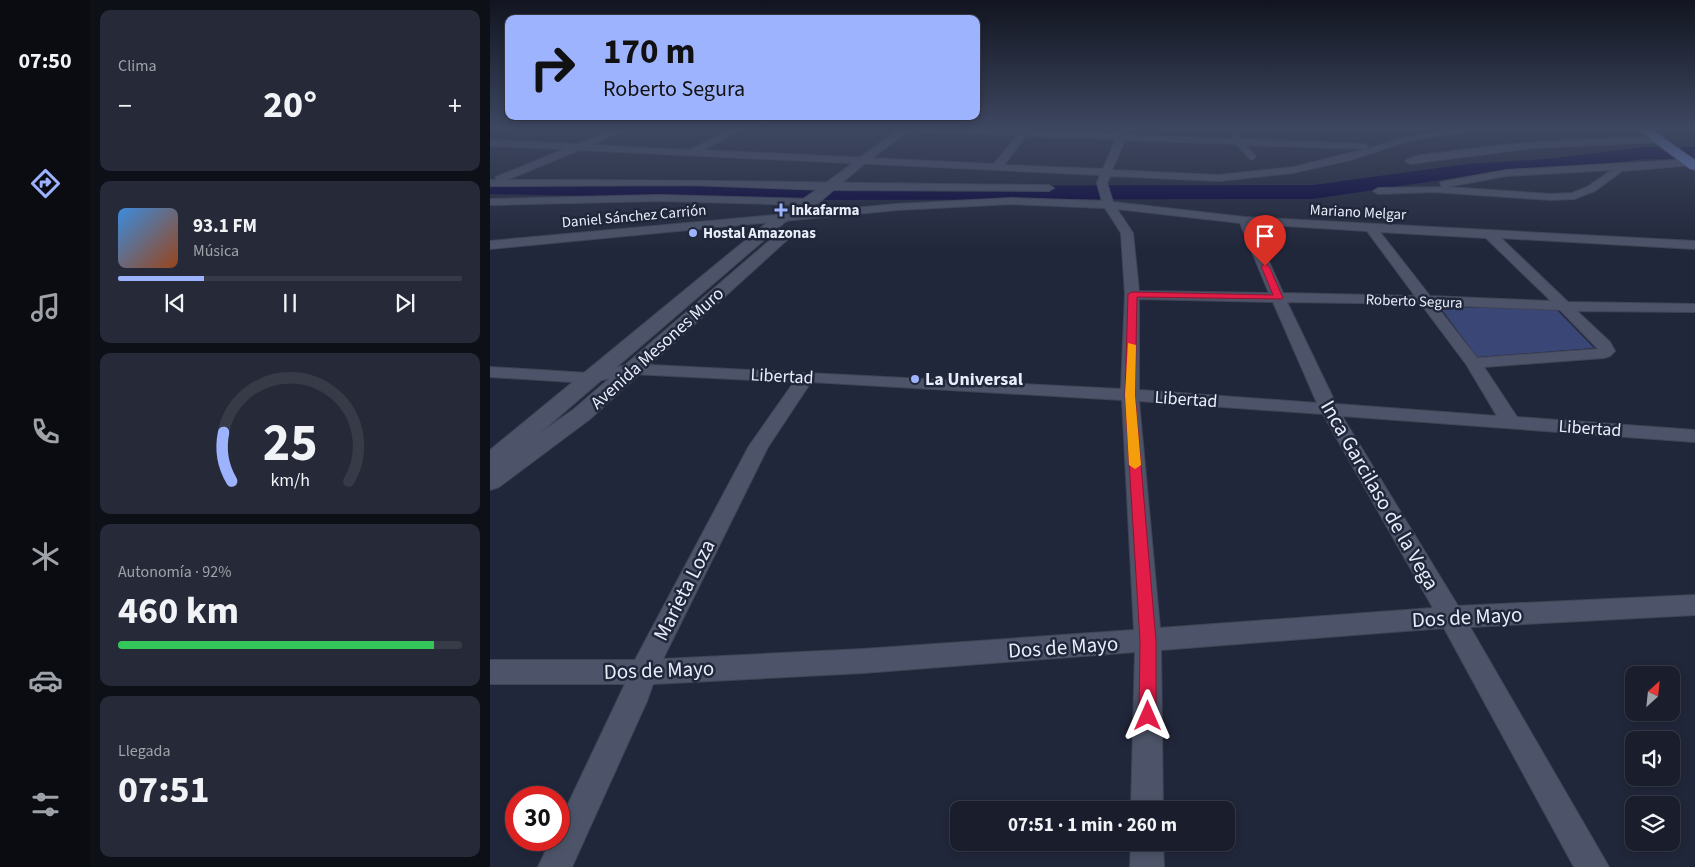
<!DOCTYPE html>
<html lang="es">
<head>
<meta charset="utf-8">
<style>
	body { margin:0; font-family:"Source Sans 3",sans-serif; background:#262a38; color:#f1f3f6; height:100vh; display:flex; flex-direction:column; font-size:19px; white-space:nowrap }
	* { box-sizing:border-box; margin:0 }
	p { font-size:16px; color:#9fa2a9 }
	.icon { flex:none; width:28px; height:28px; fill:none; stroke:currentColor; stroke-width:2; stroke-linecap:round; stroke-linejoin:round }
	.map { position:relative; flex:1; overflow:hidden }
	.drawer { display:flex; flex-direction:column; gap:10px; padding:10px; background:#0e1018; width:400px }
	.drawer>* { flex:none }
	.guide { position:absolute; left:15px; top:15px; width:475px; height:105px; border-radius:10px; box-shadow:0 2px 8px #0003,0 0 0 1px #373b48; background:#9eb3fd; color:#111; overflow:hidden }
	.needle { width:32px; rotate:27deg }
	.fabs { position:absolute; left:1135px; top:666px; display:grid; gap:10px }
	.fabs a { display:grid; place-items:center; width:55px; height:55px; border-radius:10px; background:#191d2c; box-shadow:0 2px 8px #0003,0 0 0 1px #373b48; font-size:25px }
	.speed { position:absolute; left:15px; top:786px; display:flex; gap:10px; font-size:25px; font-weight:700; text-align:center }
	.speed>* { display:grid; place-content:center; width:65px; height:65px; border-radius:50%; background:#191d2c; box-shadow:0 2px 8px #0003,0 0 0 1px #373b48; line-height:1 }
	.speed .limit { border:8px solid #d22; background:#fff; color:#111 }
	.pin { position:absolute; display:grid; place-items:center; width:42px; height:42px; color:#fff; margin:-51px -21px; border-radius:50% 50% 50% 0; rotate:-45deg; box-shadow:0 0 5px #0007 }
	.pin .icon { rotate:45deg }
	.me { position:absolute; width:55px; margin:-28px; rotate:0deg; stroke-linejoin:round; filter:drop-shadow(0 0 4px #0008) }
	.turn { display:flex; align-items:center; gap:18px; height:105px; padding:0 15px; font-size:22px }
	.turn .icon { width:65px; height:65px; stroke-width:2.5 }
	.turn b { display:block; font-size:35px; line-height:42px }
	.big { font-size:38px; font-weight:700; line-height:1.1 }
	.drawer .card { flex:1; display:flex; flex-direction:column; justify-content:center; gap:8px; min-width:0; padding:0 18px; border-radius:10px; background:#262a38 }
	.drawer .dial { align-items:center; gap:0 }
	.dial svg { height:130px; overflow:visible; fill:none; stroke:#373b48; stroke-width:7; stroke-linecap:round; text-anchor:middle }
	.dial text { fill:#f1f3f6; stroke:none }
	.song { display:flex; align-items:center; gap:15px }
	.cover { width:60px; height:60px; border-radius:8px; background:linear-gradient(135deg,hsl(210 70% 55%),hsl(20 70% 35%)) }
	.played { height:5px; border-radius:2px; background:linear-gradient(90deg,#9eb3fd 25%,#373b48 25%) }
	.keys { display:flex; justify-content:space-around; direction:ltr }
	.heat { display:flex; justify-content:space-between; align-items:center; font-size:28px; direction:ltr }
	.charge { height:8px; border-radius:4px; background:linear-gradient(90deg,#34c759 92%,#373b48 0) }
	.trip { position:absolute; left:460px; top:801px; width:285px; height:50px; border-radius:10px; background:#191d2c; box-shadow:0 2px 8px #0003,0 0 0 1px #373b48; font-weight:700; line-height:50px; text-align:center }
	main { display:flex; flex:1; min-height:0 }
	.tab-bar { display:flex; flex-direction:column; width:90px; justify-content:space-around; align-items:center; background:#0a0c12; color:#9fa2a9 }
	.tab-bar .icon { width:35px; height:35px }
	.tab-bar .selected { color:#9eb3fd }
	.tab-bar b { font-size:22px; color:#f1f3f6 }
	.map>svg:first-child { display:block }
	.green { fill:#3a4676 }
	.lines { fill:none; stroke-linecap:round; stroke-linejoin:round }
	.river { fill:#06023b; fill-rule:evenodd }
	.minor-casing { stroke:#404455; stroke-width:2 }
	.tertiary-casing { stroke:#404455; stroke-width:2 }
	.trunk-casing { stroke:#404455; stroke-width:2 }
	.minor { fill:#4d5469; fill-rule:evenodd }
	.tertiary { fill:#4d5469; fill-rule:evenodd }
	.trunk { fill:#7085d2; fill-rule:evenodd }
	.route { fill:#e11d48; stroke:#92132f }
	.slow { fill:#f59e0b }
	.poi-dot { fill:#9eb3fd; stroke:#21273a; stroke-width:2 }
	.labels { text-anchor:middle; stroke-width:5; stroke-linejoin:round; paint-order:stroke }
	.far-poi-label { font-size:15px; font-weight:bold; fill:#e8edfa; stroke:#21273a; text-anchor:start }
	.far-street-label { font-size:15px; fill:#e8edfa; stroke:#21273a }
	.street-label { font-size:18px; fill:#e8edfa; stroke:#21273a }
	.poi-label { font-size:18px; font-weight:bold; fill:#e8edfa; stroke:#21273a; text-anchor:start }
	.near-street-label { font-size:21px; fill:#e8edfa; stroke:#21273a }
</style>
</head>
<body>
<main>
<nav class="tab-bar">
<b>07:50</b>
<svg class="icon selected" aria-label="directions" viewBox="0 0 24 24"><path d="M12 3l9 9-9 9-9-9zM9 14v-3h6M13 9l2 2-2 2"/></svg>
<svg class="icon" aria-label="music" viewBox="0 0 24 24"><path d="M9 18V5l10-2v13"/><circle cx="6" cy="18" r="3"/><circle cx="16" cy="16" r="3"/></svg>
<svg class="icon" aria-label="phone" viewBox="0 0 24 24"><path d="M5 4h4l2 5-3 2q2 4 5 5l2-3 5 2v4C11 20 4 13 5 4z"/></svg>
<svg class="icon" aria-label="climate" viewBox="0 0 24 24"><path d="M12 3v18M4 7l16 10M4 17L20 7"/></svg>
<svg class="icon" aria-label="car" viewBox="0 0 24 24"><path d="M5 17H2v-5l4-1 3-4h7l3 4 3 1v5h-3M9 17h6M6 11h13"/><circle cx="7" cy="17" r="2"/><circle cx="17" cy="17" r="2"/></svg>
<svg class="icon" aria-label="filters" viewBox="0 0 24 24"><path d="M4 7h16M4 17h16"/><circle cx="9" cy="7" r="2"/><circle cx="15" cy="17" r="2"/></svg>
</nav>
<section class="drawer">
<div class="card"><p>Clima</p>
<div class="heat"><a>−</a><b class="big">20°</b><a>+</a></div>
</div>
<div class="card">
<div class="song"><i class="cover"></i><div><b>93.1 FM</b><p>Música</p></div></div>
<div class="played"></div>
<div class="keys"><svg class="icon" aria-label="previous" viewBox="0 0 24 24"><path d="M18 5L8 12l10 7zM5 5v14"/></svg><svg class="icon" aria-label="pause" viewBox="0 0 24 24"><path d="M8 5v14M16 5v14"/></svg><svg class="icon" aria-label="next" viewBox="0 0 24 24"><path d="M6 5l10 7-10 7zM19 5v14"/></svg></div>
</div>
<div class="card dial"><svg viewBox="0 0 100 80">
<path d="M14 69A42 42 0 1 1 86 69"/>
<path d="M14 69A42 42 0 0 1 9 39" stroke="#9eb3fd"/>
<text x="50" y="56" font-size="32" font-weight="700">25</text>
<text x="50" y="72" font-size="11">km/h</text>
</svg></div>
<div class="card"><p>Autonomía · 92%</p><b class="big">460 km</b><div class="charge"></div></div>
<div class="card"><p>Llegada</p><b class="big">07:51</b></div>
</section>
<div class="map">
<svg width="1205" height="867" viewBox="0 0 1205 867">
	<rect width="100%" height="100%" fill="#21273a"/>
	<!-- green -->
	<path class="green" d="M950 307 1066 309 1104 348 987 357Z"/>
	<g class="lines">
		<!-- river -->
		<path class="river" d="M1154 147H1205V159H1154L1056 171 978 176 823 199 291 200 0 194V180L291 186 823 185 978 164 1056 159Z"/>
		<defs>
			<path id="minor" d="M125 129H137L101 145 200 150 242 129H253L213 150 504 164 527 135 433 132 429 129H541L540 131 628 134 631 129H639L637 135 743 139 741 129H749L752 139 874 144 877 145V149C919 135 953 129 997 129L921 140 861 160 803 173 729 181 620 176 617 183 623 202 755 217 1205 241V249L1011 238 1078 302 1205 304V312L1087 311 1120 342 1125 351 1120 356 1114 358 994 367 1027 417 1205 430V442L852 416 968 606 1205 595V615L980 627 1119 867H1084L954 628 671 650 673 810H641L645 652 373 673 163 684 157 701 82 867H48L61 840H69V823L135 684H0V660H145L259 446 304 382 141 374 98 383 0 377V367L98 373 141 364 631 389 635 295 631 233 615 208 522 204 407 210 0 249V241L407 204 522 198 612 201 607 183 610 175 89 150 17 180C198 179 378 184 559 185L564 188 559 191 336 190 200 185 0 186V180H6V177L75 149 0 146V140L87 144ZM536 136 626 139 613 169 514 165ZM635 140 746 144 761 160 766 157 755 145 876 149 803 167 729 175 622 170ZM627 209 750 223 779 293 649 291 643 233ZM762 224 877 231 925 296 793 293ZM890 232 996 238 1061 301 940 296ZM649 299 783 302 827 403 649 390ZM797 302 931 304 976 364 1007 416 846 404ZM946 305 1070 310 1108 349 987 358ZM321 382 632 400 644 630 373 649 173 659 278 447ZM649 401 833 414 943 608 670 628Z
				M1167 137 1170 138V142L1043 148 920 164 915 161C924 154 945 154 956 152 1026 142 1096 138 1167 137Z
				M1205 159V165L1132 171 1105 191 1084 199 1061 200 943 192 888 194 883 191 888 188 953 187 950 184 951 182 1016 170ZM1122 170 1097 187 1082 193 1061 194 957 187 1016 176Z
				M169 195 321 199 326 202 321 205 169 201 0 205V199Z
				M641 842H673L674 867H640Z"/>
			<path id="tertiary" d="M409 129H421L373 165 326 205 295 222 50 433 84 409 287 234H297L300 237 297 240 100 419 9 487 0 490V450L285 216C329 192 367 158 409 129Z"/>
			<path id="trunk" d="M1147 129H1161L1205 160V170L1200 169Z"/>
		</defs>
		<!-- minor casing -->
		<use href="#minor" class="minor-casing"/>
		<!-- tertiary casing -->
		<use href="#tertiary" class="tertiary-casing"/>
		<!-- trunk casing -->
		<use href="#trunk" class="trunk-casing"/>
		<!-- minor -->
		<use href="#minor" class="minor"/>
		<!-- tertiary -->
		<use href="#tertiary" class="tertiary"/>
		<!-- trunk -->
		<use href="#trunk" class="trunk"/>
	</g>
	<!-- sky -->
	<linearGradient id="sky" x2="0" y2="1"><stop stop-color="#121520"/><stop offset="0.51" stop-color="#3d4760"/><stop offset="1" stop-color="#3d4760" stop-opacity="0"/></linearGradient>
	<rect width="1205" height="251" fill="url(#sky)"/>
	<!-- route -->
	<path class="route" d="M775 264 779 266 793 298 791 299 647 297 645 395 666 641V716L664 722 658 724 652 722 649 716 650 641 635 395 638 294 642 292 783 295 771 266Z"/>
	<!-- slow -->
	<path class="slow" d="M638 343 646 345 645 395 651 465 645 469 639 465 635 395Z"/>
	<!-- markers -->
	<g class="poi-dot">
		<path d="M288.5 202.5h5v5h5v5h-5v5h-5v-5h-5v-5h5z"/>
		<circle cx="203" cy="233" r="5"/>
		<circle cx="425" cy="379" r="5"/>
	</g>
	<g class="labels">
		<!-- far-poi labels -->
		<g class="far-poi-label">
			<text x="301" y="215">Inkafarma</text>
			<text x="213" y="238">Hostal Amazonas</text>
		</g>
		<!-- far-street labels -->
		<g class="far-street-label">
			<text transform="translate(868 212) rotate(3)" y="5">Mariano Melgar</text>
			<text transform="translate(144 216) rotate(-5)" y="5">Daniel Sánchez Carrión</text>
			<text transform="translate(924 301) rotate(2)" y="5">Roberto Segura</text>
		</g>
		<!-- street labels -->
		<g class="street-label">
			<text transform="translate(167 348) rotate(-42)" y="6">Avenida Mesones Muro</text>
			<text transform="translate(292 376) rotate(3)" y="6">Libertad</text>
			<text transform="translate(696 399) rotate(4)" y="6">Libertad</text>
			<text transform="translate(1100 428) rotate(4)" y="6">Libertad</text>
		</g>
		<!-- poi labels -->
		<g class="poi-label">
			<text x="435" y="385">La Universal</text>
		</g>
		<!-- near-street labels -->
		<g class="near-street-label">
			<text transform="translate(890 495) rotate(60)" y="7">Inca Garcilaso de la Vega</text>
			<text transform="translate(194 590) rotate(-63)" y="7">Marieta Loza</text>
			<text transform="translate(977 617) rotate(-3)" y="7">Dos de Mayo</text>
			<text transform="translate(573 647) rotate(-4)" y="7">Dos de Mayo</text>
			<text transform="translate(169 670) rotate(-2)" y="7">Dos de Mayo</text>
		</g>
	</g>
</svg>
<div class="fabs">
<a><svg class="needle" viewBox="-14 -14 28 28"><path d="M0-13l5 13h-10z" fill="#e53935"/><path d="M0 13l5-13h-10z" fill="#9fa2a9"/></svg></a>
<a><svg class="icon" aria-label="sound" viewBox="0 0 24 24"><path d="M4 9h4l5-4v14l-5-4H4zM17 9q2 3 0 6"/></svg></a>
<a><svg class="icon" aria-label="layers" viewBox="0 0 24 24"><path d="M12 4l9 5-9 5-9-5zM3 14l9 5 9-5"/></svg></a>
</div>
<div class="speed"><div class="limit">30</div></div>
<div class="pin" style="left:775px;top:266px;background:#d93025"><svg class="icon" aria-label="arrive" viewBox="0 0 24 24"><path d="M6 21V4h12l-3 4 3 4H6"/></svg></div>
<svg class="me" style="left:658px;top:716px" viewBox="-20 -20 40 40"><path d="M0-17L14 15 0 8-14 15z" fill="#e11d48" stroke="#fff" stroke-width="4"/></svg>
<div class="trip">07:51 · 1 min · 260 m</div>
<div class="guide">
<div class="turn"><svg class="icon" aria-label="right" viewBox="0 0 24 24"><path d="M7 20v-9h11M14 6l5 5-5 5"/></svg><div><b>170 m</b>Roberto Segura</div></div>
</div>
</div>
</main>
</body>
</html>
